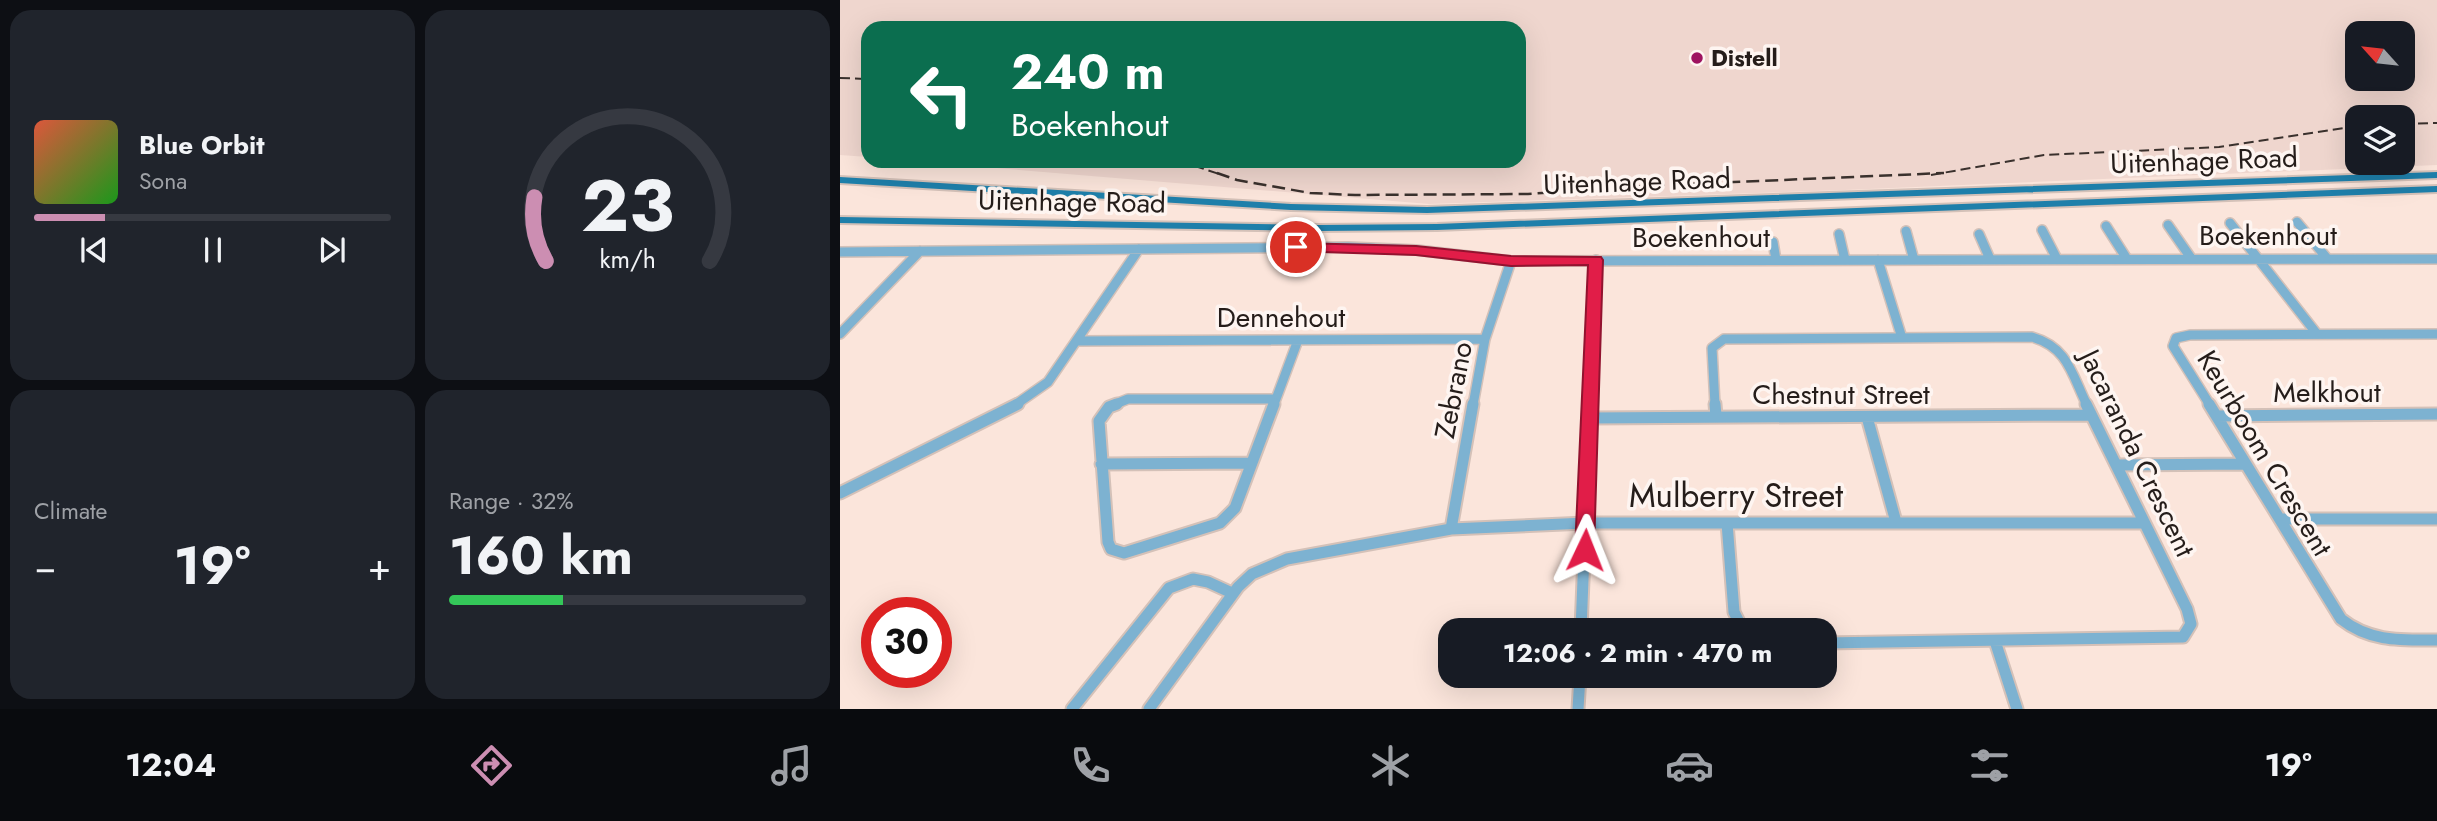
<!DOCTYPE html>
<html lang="en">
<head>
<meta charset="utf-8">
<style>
	body { margin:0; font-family:Jost,sans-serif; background:#20242c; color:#f1f3f6; height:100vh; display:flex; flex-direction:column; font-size:26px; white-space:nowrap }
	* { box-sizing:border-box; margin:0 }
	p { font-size:23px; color:#9ea1a6 }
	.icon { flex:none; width:38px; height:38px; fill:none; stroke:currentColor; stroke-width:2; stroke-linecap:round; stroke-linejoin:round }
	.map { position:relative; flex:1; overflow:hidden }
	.side { display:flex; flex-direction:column; gap:10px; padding:10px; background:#0d0f14; width:840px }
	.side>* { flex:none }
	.hud { position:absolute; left:21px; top:21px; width:665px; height:147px; border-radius:21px; box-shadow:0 7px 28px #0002; background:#0b6e4f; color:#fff; overflow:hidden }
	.needle { width:46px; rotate:297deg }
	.fabs { position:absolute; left:1505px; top:21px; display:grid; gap:14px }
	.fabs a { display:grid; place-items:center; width:70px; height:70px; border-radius:14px; background:#171b24; box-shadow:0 7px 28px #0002; font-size:35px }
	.speed { position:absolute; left:21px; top:597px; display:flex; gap:14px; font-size:35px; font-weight:700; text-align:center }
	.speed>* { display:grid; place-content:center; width:91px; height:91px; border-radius:50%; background:#171b24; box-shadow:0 7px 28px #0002; line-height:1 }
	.speed .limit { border:10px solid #d22; background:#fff; color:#111 }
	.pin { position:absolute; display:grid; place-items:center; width:60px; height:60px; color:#fff; margin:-30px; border:4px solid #fff; border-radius:50%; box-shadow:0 2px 7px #0007 }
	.me { position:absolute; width:77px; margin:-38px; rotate:2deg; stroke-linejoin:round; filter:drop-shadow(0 0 5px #0008) }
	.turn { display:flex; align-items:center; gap:24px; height:147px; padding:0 35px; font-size:32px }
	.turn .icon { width:91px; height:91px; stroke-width:2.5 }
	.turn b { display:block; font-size:49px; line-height:60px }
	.big { font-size:52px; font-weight:700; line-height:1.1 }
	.side .tile { flex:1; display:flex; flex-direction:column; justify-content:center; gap:10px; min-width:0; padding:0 24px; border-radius:21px; background:#20242c }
	.side .dial { align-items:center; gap:0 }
	.dial svg { height:182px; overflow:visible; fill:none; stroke:#363941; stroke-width:7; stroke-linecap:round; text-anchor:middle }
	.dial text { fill:#f1f3f6; stroke:none }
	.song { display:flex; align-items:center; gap:21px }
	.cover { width:84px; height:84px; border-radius:10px; background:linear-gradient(135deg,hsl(10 70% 55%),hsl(120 70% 35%)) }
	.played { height:7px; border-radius:4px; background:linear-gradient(90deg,#cc8eb2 20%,#363941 20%) }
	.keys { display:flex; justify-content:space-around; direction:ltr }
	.heat { display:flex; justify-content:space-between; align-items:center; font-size:38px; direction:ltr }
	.charge { height:10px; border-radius:5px; background:linear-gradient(90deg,#34c759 32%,#363941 0) }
	.side .tiles { flex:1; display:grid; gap:10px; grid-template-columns:repeat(2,1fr) }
	.trip { position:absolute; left:598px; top:618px; width:399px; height:70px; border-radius:21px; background:#171b24; box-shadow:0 7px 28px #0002; font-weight:700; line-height:70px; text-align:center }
	.dock { display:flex; height:112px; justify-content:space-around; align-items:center; background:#090b0e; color:#9ea1a6 }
	.dock .icon { width:49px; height:49px }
	.dock .on { color:#cc8eb2 }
	.dock b { font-size:32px; color:#f1f3f6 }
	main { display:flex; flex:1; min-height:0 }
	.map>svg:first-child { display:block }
	.industrial { fill:#efd6ce; fill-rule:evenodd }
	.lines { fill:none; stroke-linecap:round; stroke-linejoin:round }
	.minor-far1-casing { stroke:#d4c1b8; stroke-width:12 }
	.minor-casing { stroke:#d4c1b8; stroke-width:15 }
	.major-casing { stroke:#d4c1b8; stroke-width:4 }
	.minor-far1 { stroke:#7db2d1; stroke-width:9 }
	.minor { stroke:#7db2d1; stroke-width:11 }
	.major { fill:#1e7faa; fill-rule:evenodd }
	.rail-far1 { stroke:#3a312d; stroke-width:2; stroke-dasharray:10 5; stroke-linecap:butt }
	.rail { stroke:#3a312d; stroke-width:2.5; stroke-dasharray:13 6; stroke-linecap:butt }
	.route { fill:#e11d48; stroke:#92132f; stroke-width:2 }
	.poi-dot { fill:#9e1360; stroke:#fef5f1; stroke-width:2.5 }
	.labels { text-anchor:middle; stroke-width:7; stroke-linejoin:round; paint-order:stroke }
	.far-poi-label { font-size:23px; font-weight:bold; fill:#251d1a; stroke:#fef5f1; text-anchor:start }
	.street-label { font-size:28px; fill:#251d1a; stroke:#fef5f1 }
	.near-street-label { font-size:33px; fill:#251d1a; stroke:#fef5f1 }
</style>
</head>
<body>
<main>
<section class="side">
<div class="tiles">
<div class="tile">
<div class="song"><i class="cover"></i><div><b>Blue Orbit</b><p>Sona</p></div></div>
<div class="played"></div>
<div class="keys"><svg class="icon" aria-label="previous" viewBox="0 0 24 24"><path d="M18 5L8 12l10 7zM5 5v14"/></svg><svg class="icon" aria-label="pause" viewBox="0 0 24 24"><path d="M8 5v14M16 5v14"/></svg><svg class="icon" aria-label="next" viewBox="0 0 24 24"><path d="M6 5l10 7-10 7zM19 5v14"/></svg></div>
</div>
<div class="tile dial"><svg viewBox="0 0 100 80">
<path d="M14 69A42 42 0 1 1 86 69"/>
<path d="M14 69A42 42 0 0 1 9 41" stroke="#cc8eb2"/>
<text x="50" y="56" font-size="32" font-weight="700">23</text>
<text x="50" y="72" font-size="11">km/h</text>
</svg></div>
<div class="tile"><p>Climate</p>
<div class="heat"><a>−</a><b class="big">19°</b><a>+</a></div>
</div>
<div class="tile"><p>Range · 32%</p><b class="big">160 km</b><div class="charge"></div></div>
</div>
</section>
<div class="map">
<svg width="1597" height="709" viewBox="0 0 1597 709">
	<rect width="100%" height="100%" fill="#fbe5db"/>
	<!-- industrial -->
	<path class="industrial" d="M0 0H1597V165L1005 190 589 204 72 161H679V28H28V157L0 155ZM1517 33H1563V79H1517ZM1517 117H1563V163H1517Z"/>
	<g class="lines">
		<defs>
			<path id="minor-far1" d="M1457 222 1486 257
				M1390 223 1477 334
				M1328 225 1351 258
				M1266 226 1287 259
				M1202 230 1217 259
				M1066 231 1074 260
				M999 234 1005 260
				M1139 234 1150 259
				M933 242 936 260
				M0 252 508 247 576 250 671 261 1597 259
				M1038 260 1062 338
				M0 334 80 251
				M237 341 645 339
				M436 399 458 340
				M175 405 208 382 299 249
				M273 405 288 399H436
				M433 405 436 399
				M633 405 645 339 671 261
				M750 405 756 260
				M875 405 872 348 884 339 1192 337C1228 347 1232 375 1247 405
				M1370 405 1333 346 1336 338 1350 335 1597 334"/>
			<path id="minor" d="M277 404 269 407 259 421 268 542 271 549 284 553 380 523 395 508 434 404
				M875 404 876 416
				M1369 404 1501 619C1530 642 1561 640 1597 640
				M1377 416 1597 414
				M1027 417 1056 522
				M751 418 1251 415
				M261 464 411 463
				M1277 465 1404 464
				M0 493 178 404
				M1440 519H1597
				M887 523 894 612 903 630
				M611 529 633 404
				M741 630 750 404
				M1155 641 1177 709
				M985 643 1343 637 1351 624 1347 609 1246 404
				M232 709 329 588 353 579 368 582 392 593
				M309 709 398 587 412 574 447 559 611 529 746 523H1304
				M738 709 740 676"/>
			<path id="major" d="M1597 172V178L587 213 451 210 0 183V177L451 204 587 207Z
				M1597 186V192L597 230 478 231 0 223V217L478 225 597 224Z"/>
		</defs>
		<!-- minor-far1 casing -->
		<use href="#minor-far1" class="minor-far1-casing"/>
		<!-- minor casing -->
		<use href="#minor" class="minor-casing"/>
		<!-- major casing -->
		<use href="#major" class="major-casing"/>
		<!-- minor-far1 -->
		<use href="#minor-far1" class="minor-far1"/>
		<!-- minor -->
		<use href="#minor" class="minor"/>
		<!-- major -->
		<use href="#major" class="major"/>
		<!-- rail-far1 -->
		<path class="rail-far1" d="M0 78 28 79
			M1563 124 1597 123
			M340 161 382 175
			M1091 175 1204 155 1379 147 1517 126"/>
		<!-- rail -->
		<path class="rail" d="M377 173 397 180 470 193 515 195 688 194 803 186 1104 173"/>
	</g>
	<!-- route -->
	<path class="route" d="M456 243 576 246 671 256 761 257 763 260 754 550 752 556 745 558 738 556 735 550 748 265 671 266 576 255 451 251 449 247Z"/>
	<!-- markers -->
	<circle class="poi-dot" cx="857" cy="58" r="7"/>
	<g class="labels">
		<!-- far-poi labels -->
		<g class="far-poi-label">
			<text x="871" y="66">Distell</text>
		</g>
		<!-- street labels -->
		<g class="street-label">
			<text transform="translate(1364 160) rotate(-2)" y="10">Uitenhage Road</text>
			<text transform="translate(797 181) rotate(-2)" y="10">Uitenhage Road</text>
			<text transform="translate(232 201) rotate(1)" y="10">Uitenhage Road</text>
			<text x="1428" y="245">Boekenhout</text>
			<text x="861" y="247">Boekenhout</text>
			<text x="441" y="327">Dennehout</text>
			<text transform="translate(613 390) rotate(-79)" y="10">Zebrano</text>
			<text x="1487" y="402">Melkhout</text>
			<text x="1001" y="404">Chestnut Street</text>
			<text transform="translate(1298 453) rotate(64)" y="10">Jacaranda Crescent</text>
			<text transform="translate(1425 453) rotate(59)" y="10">Keurboom Crescent</text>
		</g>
		<!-- near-street labels -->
		<g class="near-street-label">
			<text x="896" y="507">Mulberry Street</text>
		</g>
	</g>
</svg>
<div class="fabs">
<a><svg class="needle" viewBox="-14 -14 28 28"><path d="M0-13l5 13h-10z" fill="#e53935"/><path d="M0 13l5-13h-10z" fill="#9ea1a6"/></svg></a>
<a><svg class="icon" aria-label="layers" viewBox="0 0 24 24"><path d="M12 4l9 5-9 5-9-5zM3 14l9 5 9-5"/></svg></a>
</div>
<div class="speed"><div class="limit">30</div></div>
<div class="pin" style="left:456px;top:247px;background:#d93025"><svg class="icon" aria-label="arrive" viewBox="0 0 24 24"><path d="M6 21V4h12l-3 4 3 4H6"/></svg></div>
<svg class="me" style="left:745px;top:550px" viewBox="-20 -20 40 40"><path d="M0-17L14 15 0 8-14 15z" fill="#e11d48" stroke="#fff" stroke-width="4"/></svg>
<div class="trip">12:06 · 2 min · 470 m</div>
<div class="hud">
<div class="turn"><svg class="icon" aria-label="left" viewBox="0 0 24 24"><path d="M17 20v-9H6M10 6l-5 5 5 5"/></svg><div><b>240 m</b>Boekenhout</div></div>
</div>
</div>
</main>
<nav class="dock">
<b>12:04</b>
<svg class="icon on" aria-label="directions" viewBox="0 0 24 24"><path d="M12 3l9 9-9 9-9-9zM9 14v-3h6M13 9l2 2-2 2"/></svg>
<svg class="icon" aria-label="music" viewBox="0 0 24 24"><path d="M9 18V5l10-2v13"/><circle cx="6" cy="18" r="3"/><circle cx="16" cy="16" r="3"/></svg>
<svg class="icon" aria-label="phone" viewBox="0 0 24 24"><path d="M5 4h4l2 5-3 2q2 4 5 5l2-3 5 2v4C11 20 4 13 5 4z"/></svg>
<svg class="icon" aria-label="climate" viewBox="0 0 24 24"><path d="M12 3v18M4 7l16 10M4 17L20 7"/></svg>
<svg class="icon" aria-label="car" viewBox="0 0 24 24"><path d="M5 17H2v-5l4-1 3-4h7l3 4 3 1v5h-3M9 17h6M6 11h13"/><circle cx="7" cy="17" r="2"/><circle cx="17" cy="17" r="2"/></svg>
<svg class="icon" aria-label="filters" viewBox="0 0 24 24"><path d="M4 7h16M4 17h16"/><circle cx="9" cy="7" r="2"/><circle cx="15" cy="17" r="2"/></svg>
<b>19°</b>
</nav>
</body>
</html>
